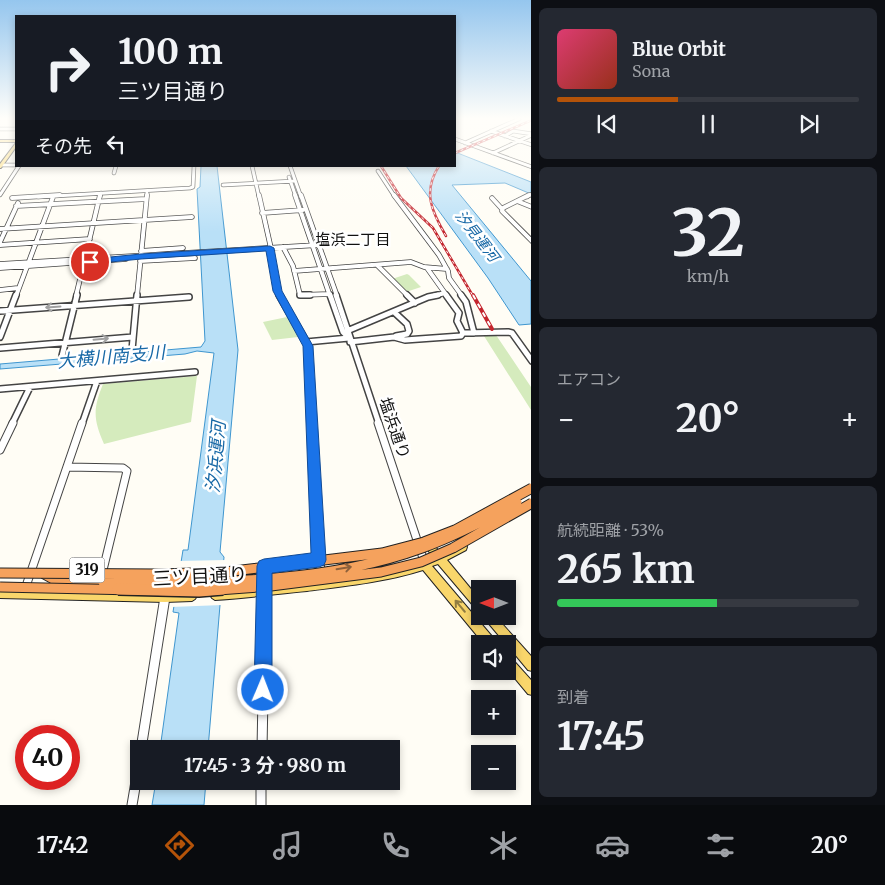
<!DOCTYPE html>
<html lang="ja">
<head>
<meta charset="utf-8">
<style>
	body { margin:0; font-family:Merriweather,"Noto Sans JP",serif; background:#242831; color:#f1f3f6; height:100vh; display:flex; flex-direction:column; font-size:19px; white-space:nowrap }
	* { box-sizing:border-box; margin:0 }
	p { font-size:16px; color:#9ea1a6 }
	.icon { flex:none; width:28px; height:28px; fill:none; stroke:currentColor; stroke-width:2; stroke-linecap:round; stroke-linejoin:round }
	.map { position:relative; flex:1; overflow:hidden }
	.sheet { display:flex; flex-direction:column; gap:8px; padding:8px; background:#0d0f14; width:354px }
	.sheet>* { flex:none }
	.top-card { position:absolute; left:15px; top:15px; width:441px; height:152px; border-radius:0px; box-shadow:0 2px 8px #0003; background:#171b24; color:#f1f3f6; overflow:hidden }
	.needle { width:32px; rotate:270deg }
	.tools { position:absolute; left:471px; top:580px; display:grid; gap:10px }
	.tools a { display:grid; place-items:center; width:45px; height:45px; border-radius:0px; background:#171b24; box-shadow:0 2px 8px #0003; font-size:25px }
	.speed { position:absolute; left:15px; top:725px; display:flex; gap:10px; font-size:25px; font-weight:700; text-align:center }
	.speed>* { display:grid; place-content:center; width:65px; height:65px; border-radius:50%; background:#171b24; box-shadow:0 2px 8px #0003; line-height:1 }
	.speed .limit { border:8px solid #d22; background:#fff; color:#111 }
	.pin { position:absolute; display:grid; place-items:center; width:42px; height:42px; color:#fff; margin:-21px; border:2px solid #fff; border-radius:50%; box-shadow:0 1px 5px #0007 }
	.me { position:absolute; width:55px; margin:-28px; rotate:1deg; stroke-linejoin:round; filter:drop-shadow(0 0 4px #0008) }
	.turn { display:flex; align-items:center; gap:18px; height:105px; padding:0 20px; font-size:22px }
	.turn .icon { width:65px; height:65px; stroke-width:2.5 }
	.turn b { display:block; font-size:35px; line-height:42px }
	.then { display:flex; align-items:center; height:48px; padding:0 20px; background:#0003; gap:10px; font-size:19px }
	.big { font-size:38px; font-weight:700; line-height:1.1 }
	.sheet .card { flex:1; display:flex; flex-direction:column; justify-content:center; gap:8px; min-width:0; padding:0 18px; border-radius:8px; background:#242831 }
	.sheet .dial { align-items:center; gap:0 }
	.dial b { font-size:65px; line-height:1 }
	.song { display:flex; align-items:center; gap:15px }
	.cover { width:60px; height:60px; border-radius:8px; background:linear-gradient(135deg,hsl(340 70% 55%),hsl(10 70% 35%)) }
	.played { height:5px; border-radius:2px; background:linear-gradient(90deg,#b45309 40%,#363941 40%) }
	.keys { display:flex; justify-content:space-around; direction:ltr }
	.heat { display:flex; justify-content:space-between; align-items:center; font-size:28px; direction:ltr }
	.charge { height:8px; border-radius:4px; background:linear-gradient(90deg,#34c759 53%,#363941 0) }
	.trip { position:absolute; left:130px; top:740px; width:270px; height:50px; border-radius:0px; background:#171b24; box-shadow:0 2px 8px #0003; font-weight:700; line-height:50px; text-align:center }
	.tabs { display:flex; height:80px; justify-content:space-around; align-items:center; background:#090b0e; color:#9ea1a6 }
	.tabs .icon { width:35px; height:35px }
	.tabs .on { color:#b45309 }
	.tabs b { font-size:22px; color:#f1f3f6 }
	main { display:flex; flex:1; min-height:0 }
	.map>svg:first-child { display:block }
	.green { fill:#d5ebbd }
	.water { fill:#b9e0f7; stroke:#3f96cf }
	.pier { fill:#fffdf5 }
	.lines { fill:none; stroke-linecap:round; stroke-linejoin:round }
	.minor-far4-casing { stroke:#444; stroke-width:4.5 }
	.minor-far3-casing { stroke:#444; stroke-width:5.5 }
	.minor-far2-casing { stroke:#444; stroke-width:8 }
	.minor-far1-casing { stroke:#444; stroke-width:9 }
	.minor-casing { stroke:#444; stroke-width:11 }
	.major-casing { stroke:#222; stroke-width:2 }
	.highway-casing { stroke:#222; stroke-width:2 }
	.minor-far4 { stroke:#fff; stroke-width:3 }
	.minor-far3 { stroke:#fff; stroke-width:4 }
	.minor-far2 { stroke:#fff; stroke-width:5 }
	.minor-far1 { stroke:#fff; stroke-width:7 }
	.minor { stroke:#fff; stroke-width:9 }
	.major { fill:#f9d66b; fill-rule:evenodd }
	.highway { fill:#f5a25d; fill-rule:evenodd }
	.rail-far1-casing { stroke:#c4262e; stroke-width:2.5 }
	.rail-casing { stroke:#c4262e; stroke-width:4 }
	.rail-far1 { stroke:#fff; stroke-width:1; stroke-dasharray:3; stroke-linecap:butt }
	.rail { stroke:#fff; stroke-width:2; stroke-dasharray:5; stroke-linecap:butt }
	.highway-bridge-far1-casing { stroke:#222; stroke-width:11; stroke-linecap:butt }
	.highway-bridge-casing { stroke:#222; stroke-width:14; stroke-linecap:butt }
	.highway-bridge-far1 { stroke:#f5a25d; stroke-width:9 }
	.highway-bridge { stroke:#f5a25d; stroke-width:11 }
	.oneway { stroke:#a0a0a0 }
	.oneway2 { stroke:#8e613b }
	.oneway3 { stroke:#917d42 }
	.route { fill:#1a73e8; stroke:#114b97 }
	.labels { text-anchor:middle; stroke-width:5; stroke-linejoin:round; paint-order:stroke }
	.far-water-label { font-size:15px; font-style:italic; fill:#1768a6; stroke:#fff }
	.far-neighbourhood-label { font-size:15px; fill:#111; stroke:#fff }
	.shield { fill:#fff; stroke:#585858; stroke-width:1 }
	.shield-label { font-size:15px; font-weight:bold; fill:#111 }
	.street-label { font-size:16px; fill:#111; stroke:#fff }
	.water-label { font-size:18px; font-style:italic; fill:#1768a6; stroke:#fff }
	.near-street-label { font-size:19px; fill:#111; stroke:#fff }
</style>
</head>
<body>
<main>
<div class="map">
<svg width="532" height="805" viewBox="0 0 532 805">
	<rect width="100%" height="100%" fill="#fffdf5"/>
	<!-- green -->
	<path class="green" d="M407 274 409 275 421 287 406 292 392 279Z
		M287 317 298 337 272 340 263 322Z
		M496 335 531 387V410L484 336Z
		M197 376 191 422 104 444C93 419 93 409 103 384Z"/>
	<!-- water -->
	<path class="water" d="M455 152 531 182V194L505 183 452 185 531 281V324L519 325 488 278 406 166H455Z
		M201 166H217L238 350 220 552 224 557 208 749H160L179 613 173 612 183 550H188L214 353 197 351 185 354 0 369V364L201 347 205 341 197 189 200 187Z
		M156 781H206L204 805H152Z"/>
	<!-- pier -->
	<path class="pier" d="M226 560 222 605 171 607 178 561Z"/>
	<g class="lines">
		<defs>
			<path id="minor-far4" d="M0 129H16
				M491 131 532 145
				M505 136 513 131 532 134
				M455 139 532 167
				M465 143 519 119
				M493 153 532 135
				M2 165H16
				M252 166 259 197
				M290 166 301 197
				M378 171 395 197
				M114 173 116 166
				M289 177 296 197
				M223 185 294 181
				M0 195 19 166
				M38 197 190 188 193 187 194 166
				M100 197 101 193
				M147 197V193
				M527 197 532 194"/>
			<path id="minor-far3" d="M259 195 270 244 277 291 280 296
				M295 195 330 296
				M301 195 337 296
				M394 195 439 255 448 271 449 278 462 296
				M529 195 503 208 502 211 532 241
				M12 198 60 195
				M492 198 502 209
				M517 201 532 207
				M16 206 146 199
				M262 213 303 210
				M0 229 192 217
				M0 242 18 203
				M0 245 90 239
				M283 247 293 266 300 295 330 294
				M141 251 183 248
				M140 261 195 258
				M0 264 318 245
				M377 265 408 296
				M0 268 126 259
				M427 268 447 296
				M294 271 411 262 424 267 447 269
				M0 290 18 288
				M16 296 53 197
				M76 296 100 195
				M137 296 147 195
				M433 296 445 293"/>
			<path id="minor-far2" d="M279 295 308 345 312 424
				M300 295H310
				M330 295 343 332 349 338
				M336 295 379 424
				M407 295 415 303
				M446 295 459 313 457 321 463 333
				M461 295 466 302 474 333
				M0 311 189 297
				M394 312 407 324 409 331 407 334 396 336
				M347 331 428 297 438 295
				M0 337 16 295
				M306 342 349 338
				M350 342 394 337 405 340 461 336 463 333 508 332 512 333 532 361
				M0 348 133 337
				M132 350 137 295
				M62 356 77 295
				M0 389 195 372
				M12 424 30 387
				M82 424 97 381"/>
			<path id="minor-far1" d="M312 423 321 575
				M378 423 425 564
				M0 450 13 423
				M67 467 123 468 127 471 103 570
				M25 589 82 423
				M265 591V566"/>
			<path id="minor" d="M141 749 165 597
				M262 749 265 589
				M261 781V805
				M132 805 139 764"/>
			<path id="major" d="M0 140H16V142H0Z
				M15 144H16V147L1 168H0V164Z
				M426 538 429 539 441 554 463 543 466 544 467 547 466 550 447 560 480 600V612L477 610 438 564 432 566 495 640 496 644H484L423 570C385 582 346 586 307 591 276 594 246 598 215 600L212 598 210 595 212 592 215 590C246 589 277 585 308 581 350 576 393 573 433 557L422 542 423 539Z
				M0 588 165 592 192 591 195 593 197 596 195 599 192 601 165 602 0 598Z
				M483 616H495L532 657V671L528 670 508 646V644H506L485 619Z
				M508 658 512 659 532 681V695L528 694 508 670Z"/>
			<path id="highway" d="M45 570 52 573 103 577 107 578 108 582 107 586 103 587 51 583 42 578 40 575 42 572Z"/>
		</defs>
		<!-- minor-far4 casing -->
		<use href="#minor-far4" class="minor-far4-casing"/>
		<!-- minor-far3 casing -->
		<use href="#minor-far3" class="minor-far3-casing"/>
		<!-- minor-far2 casing -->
		<use href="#minor-far2" class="minor-far2-casing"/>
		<!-- minor-far1 casing -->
		<use href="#minor-far1" class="minor-far1-casing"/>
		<!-- minor casing -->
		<use href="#minor" class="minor-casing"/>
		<!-- major casing -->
		<use href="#major" class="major-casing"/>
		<!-- highway casing -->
		<use href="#highway" class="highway-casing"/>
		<!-- minor-far4 -->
		<use href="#minor-far4" class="minor-far4"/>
		<!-- minor-far3 -->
		<use href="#minor-far3" class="minor-far3"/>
		<!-- minor-far2 -->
		<use href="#minor-far2" class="minor-far2"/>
		<!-- minor-far1 -->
		<use href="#minor-far1" class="minor-far1"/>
		<!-- minor -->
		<use href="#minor" class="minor"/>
		<!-- major -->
		<use href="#major" class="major"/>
		<!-- highway -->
		<use href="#highway" class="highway"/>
		<defs>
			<path id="rail-far1" d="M455 153 532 120
				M381 166 401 198 433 228 473 296
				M439 166C422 192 432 212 446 236"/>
			<path id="rail" d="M473 295 492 329"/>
		</defs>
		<!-- rail-far1 casing -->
		<use href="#rail-far1" class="rail-far1-casing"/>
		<!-- rail casing -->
		<use href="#rail" class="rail-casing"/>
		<!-- rail-far1 -->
		<use href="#rail-far1" class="rail-far1"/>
		<!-- rail -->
		<use href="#rail" class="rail"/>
		<defs>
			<path id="highway-bridge-far1" d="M0 573 159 574 225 572 382 553 424 542 455 530 532 488
				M103 582C208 582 321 585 422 548 455 536 486 520 517 502
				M0 587 180 591
				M205 591 271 586 381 572 421 562 453 548 532 503"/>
			<path id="highway-bridge" d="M118 589 199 591 223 589"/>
		</defs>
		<!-- highway-bridge-far1 casing -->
		<use href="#highway-bridge-far1" class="highway-bridge-far1-casing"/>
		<!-- highway-bridge casing -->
		<use href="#highway-bridge" class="highway-bridge-casing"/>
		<!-- highway-bridge-far1 -->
		<use href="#highway-bridge-far1" class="highway-bridge-far1"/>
		<!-- highway-bridge -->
		<use href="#highway-bridge" class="highway-bridge"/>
	</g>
	<!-- one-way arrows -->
	<defs><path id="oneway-shaft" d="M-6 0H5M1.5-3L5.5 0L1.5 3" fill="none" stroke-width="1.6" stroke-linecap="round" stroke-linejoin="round" transform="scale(1.25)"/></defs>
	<g class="oneway">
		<use href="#oneway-shaft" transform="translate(53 307) rotate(176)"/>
		<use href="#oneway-shaft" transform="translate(101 339) rotate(-5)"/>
	</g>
	<use class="oneway2" href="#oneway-shaft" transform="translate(344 568) rotate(-9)"/>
	<use class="oneway3" href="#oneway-shaft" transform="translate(460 606) rotate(-130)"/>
	<!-- sky -->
	<linearGradient id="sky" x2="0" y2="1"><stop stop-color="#95c6ee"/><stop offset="0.51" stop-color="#fffefa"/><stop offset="1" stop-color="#fffefa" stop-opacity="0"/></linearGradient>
	<rect width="532" height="232" fill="url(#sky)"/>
	<!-- route -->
	<path class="route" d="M270 246 274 248 282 291 313 346 326 560 324 565 319 567 272 573V690L269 696 263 698 257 696 254 690 257 566 259 561 264 559 311 553 303 346 273 291 266 251 141 259 90 264 85 262 90 259 141 254Z"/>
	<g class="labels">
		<!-- far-water labels -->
		<g class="far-water-label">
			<text transform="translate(477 236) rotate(52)" y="5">汐見運河</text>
		</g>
		<!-- far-neighbourhood labels -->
		<g class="far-neighbourhood-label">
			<text x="353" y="245">塩浜二丁目</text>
		</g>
		<!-- shield labels -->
		<rect class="shield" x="69.5" y="557.5" width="35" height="25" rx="4"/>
		<g class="shield-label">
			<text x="87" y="575">319</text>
		</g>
		<!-- street labels -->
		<g class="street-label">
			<text transform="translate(395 428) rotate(71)" y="6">塩浜通り</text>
		</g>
		<!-- water labels -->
		<g class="water-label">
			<text transform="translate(111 357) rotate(-5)" y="6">大横川南支川</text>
			<text transform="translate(216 457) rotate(-85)" y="6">汐浜運河</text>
		</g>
		<!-- near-street labels -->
		<g class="near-street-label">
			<text transform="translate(200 576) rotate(-3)" y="7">三ツ目通り</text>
		</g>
	</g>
</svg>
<div class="tools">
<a><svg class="needle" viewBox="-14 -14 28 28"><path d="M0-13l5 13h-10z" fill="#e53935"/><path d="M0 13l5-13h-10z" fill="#9ea1a6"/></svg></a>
<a><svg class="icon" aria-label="sound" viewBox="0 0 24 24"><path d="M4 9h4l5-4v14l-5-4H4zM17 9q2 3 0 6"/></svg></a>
<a>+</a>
<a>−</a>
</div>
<div class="speed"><div class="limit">40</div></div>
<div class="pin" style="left:90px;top:262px;background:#d93025"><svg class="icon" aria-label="arrive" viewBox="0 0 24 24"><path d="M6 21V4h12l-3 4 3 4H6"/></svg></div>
<svg class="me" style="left:263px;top:690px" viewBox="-20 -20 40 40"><circle r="17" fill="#1a73e8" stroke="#fff" stroke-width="3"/><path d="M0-11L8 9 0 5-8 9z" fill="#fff"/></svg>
<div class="trip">17:45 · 3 分 · 980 m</div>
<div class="top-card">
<div class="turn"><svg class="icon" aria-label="right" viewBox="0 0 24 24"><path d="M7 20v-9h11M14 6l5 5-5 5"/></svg><div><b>100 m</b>三ツ目通り</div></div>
<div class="then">その先<svg class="icon" aria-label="left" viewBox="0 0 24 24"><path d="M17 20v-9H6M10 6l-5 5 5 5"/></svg></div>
</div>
</div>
<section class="sheet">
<div class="card">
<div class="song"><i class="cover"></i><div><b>Blue Orbit</b><p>Sona</p></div></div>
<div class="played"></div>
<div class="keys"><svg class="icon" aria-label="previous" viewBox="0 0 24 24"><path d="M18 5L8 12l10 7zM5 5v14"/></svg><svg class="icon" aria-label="pause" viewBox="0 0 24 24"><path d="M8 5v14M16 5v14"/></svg><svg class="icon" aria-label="next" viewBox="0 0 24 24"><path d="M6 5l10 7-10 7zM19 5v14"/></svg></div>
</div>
<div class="card dial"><b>32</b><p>km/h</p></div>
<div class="card"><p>エアコン</p>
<div class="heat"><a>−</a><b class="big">20°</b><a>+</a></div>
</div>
<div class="card"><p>航続距離 · 53%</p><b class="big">265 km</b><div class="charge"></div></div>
<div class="card"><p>到着</p><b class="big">17:45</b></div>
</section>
</main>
<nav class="tabs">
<b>17:42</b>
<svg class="icon on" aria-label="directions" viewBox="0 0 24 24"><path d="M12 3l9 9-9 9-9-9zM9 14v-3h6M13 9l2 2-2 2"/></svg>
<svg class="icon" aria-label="music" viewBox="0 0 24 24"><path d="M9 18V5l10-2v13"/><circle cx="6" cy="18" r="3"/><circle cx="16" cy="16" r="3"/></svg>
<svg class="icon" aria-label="phone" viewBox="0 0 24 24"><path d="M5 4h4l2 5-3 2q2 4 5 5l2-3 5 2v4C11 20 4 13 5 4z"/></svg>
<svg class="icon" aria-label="climate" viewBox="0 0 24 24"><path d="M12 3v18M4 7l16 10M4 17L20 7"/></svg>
<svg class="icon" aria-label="car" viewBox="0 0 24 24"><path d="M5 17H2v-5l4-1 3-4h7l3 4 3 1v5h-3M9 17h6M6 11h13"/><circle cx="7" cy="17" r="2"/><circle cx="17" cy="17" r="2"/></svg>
<svg class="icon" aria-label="filters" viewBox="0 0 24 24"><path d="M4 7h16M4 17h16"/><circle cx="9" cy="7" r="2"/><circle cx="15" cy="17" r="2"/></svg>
<b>20°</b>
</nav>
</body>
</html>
